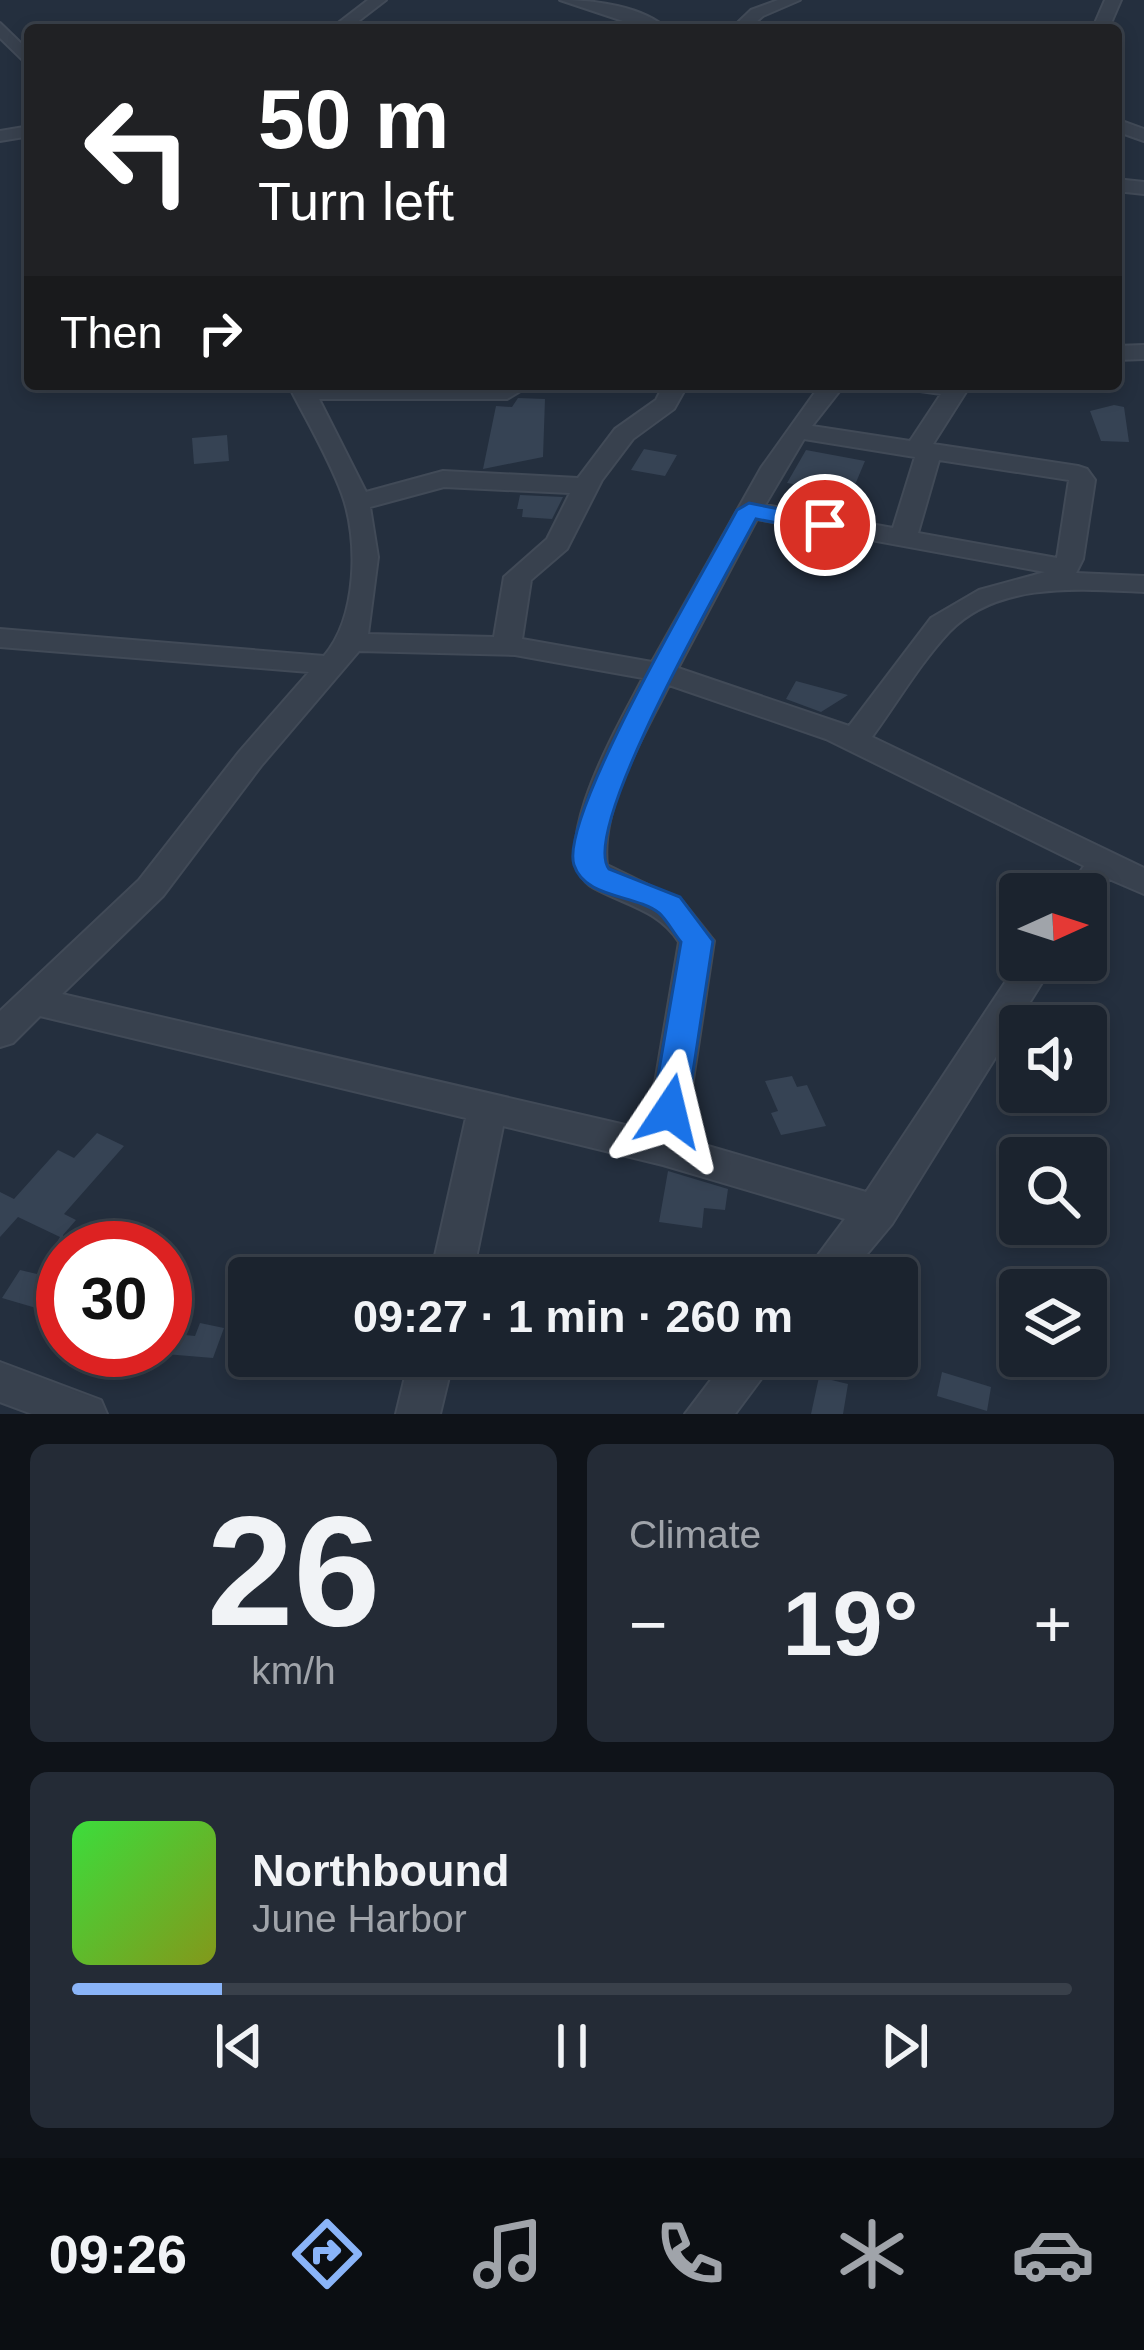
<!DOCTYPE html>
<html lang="en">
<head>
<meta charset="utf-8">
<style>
	body { margin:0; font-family:Arial,sans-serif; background:#242b36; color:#f1f3f6; height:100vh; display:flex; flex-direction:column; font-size:45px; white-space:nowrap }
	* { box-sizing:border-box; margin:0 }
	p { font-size:39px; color:#a0a4aa }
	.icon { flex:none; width:66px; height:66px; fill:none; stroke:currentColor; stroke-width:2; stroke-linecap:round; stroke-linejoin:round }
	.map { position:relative; height:1414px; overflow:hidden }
	.sheet { display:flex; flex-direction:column; gap:30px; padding:30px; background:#0f1319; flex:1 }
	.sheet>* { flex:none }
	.top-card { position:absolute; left:24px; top:24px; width:1098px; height:366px; border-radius:12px; box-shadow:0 6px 18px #0003,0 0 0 3px #39404a; background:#202124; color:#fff; overflow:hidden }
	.needle { width:78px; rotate:87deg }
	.fabs { position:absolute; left:999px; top:873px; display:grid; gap:24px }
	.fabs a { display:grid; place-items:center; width:108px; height:108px; border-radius:12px; background:#1b232e; box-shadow:0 6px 18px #0003,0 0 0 3px #39404a; font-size:60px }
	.speed { position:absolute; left:36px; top:1221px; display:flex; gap:24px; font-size:60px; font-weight:700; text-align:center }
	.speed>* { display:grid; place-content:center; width:156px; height:156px; border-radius:50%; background:#1b232e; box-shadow:0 6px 18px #0003,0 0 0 3px #39404a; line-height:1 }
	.speed .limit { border:18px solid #d22; background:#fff; color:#111 }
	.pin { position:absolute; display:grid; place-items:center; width:102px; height:102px; color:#fff; margin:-51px; border:6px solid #fff; border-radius:50%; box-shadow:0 3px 12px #0007 }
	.me { position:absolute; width:132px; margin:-66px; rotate:10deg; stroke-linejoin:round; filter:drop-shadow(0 0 9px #0008) }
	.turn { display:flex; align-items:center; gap:42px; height:252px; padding:0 36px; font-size:54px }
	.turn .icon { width:156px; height:156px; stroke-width:2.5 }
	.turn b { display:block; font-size:84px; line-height:102px }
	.then { display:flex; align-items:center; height:114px; padding:0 36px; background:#0003; gap:24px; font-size:45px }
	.big { font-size:90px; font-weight:700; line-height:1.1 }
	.sheet .widget { flex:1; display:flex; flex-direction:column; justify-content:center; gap:18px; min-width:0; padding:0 42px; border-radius:18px; background:#242b36 }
	.sheet .dial { align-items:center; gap:0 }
	.dial b { font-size:156px; line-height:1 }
	.song { display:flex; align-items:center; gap:36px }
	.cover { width:144px; height:144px; border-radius:18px; background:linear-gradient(135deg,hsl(120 70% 55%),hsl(70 70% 35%)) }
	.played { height:12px; border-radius:6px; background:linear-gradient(90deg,#8ab4f8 15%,#39404a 15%) }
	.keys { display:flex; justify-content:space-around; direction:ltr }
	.heat { display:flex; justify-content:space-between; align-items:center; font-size:66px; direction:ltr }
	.sheet .tiles { flex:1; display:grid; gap:30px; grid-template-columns:1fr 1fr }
	.widget:last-child { grid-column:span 2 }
	.trip { position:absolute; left:228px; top:1257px; width:690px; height:120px; border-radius:12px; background:#1b232e; box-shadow:0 6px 18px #0003,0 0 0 3px #39404a; font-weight:700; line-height:120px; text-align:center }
	.menu { display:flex; height:192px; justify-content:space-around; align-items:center; background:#0b0e12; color:#a0a4aa }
	.menu .icon { width:84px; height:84px }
	.menu .active { color:#8ab4f8 }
	.menu b { font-size:54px; color:#f1f3f6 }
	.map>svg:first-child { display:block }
	.building { fill:#364354 }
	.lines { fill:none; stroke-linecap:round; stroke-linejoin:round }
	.minor-casing { stroke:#414a57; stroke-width:4 }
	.minor { fill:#38414e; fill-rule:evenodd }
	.route { fill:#1a73e8; stroke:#114b97; stroke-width:3 }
</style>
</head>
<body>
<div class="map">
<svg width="1144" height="1414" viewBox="0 0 1144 1414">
	<rect width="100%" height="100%" fill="#242f3e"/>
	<!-- building -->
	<path class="building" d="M518 398 545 399 543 457 483 469 496 406 512 407Z
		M1114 405 1124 407 1129 442 1101 441 1090 411Z
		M227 435 229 461 194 464 192 438Z
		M644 449 677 455 665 476 631 470Z
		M806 450 865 461 844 511 813 504 821 489 787 483Z
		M520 495 563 497 552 519 522 517 523 509H517Z
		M796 681 848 695 821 712 786 699Z
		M792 1076 797 1087 807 1085 826 1126 781 1135 771 1113 778 1111 765 1081Z
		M97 1133 124 1146 64 1214 76 1220 63 1235V1278L43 1310 2 1298 20 1270 37 1274 60 1237 18 1217 0 1237V1192L14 1199 58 1150 74 1158Z
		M668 1171 728 1189 725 1210 704 1208 702 1228 659 1222Z
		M200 1323 224 1328 213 1358 165 1354V1333L195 1336Z
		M942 1372 991 1387 987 1411 937 1396Z
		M819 1377 848 1384 843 1414H811Z"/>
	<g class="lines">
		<defs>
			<path id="minor" d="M368 0H386L347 30H329Z
				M560 0C593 0 644 6 668 30H650Z
				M778 0H800L763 16 747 30H730L751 10Z
				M1105 0H1121L1108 30H1092Z
				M0 23 30 52V67L0 38Z
				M1116 119 1144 129V141L1116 131Z
				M30 126V136L0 141V131Z
				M1116 179 1144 182V194L1116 191Z
				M1144 345V359L1116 360V346Z
				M288 384H532L507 399H319L366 492 443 471 578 478 615 429 656 400 664 384H688L674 409 633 439 602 480 567 549 531 580 522 639 652 662 761 468 821 384H845L812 426 910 441 941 394 906 389 902 384H971L933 444 1078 466 1087 469 1095 480 1083 559 1076 573 1144 576V592C1081 589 998 581 949 632 920 663 897 703 872 737L1144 868V894L1109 879 1094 902 1086 905V894H1065L1084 866 826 739 669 685C644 736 600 807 607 865L683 902 714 941 684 1139 866 1192 1020 960H1056L892 1224 847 1278H801L845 1219 663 1165 503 1126 472 1278H430L466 1118 40 1016 13 1043 0 1047V1011L139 880 239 752 309 672 0 647V629L324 656C357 618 359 540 342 494 328 456 306 420 288 384ZM804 439 915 457 893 528 765 505ZM939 460 1069 480 1057 558 918 533ZM444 487 570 493 547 539 504 577 494 637 368 634 378 557 370 507ZM757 519 1045 572 979 590 931 618 849 726 678 668ZM359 651 515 655 643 678C622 719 539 858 594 888 625 905 659 910 679 942L647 1130 62 994 163 896 261 766Z
				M410 1356H454L440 1414H396Z
				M729 1356H778L735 1414H685Z
				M0 1362 101 1400 107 1414H32L0 1402Z"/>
		</defs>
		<!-- minor casing -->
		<use href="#minor" class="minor-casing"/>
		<!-- minor -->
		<use href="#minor" class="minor"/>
	</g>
	<!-- route -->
	<path class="route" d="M749 503 834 520 837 525 825 532 756 519C730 569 578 830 609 869L680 897 713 941 687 1111 682 1120 670 1124 658 1120 652 1111 681 942C674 934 667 920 659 913 635 894 585 899 574 865 558 817 708 565 737 510Z"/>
</svg>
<div class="fabs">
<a><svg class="needle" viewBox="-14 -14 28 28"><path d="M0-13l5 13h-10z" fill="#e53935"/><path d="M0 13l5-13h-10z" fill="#a0a4aa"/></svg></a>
<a><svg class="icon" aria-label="sound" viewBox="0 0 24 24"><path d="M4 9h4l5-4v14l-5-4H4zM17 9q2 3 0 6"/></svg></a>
<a><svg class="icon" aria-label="search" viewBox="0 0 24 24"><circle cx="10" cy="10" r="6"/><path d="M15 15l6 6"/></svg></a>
<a><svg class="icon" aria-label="layers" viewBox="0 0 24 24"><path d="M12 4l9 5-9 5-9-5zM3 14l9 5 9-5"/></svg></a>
</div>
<div class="speed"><div class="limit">30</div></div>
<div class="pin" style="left:825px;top:525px;background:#d93025"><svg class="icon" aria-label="arrive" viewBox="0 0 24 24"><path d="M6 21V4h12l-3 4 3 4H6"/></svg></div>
<svg class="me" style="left:670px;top:1111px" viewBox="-20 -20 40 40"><path d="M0-17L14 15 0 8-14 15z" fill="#1a73e8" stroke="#fff" stroke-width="4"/></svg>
<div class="trip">09:27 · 1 min · 260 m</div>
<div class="top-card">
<div class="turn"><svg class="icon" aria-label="left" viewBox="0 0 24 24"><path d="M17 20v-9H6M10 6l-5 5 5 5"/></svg><div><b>50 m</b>Turn left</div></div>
<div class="then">Then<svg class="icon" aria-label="right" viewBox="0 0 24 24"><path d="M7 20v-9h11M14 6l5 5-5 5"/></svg></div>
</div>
</div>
<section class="sheet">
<div class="tiles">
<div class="widget dial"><b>26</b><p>km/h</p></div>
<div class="widget"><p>Climate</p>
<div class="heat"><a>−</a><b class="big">19°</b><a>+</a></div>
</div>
<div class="widget">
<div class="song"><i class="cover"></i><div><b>Northbound</b><p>June Harbor</p></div></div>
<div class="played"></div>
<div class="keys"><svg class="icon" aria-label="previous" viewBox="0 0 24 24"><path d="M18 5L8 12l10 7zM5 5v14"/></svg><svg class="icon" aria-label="pause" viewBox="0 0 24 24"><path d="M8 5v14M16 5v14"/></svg><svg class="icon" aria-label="next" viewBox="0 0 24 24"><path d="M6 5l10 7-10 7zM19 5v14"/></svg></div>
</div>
</div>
</section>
<nav class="menu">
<b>09:26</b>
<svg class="icon active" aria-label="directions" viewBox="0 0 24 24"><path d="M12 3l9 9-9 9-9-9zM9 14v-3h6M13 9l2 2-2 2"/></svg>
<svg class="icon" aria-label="music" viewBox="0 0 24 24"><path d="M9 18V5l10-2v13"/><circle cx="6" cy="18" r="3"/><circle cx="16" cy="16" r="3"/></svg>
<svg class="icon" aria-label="phone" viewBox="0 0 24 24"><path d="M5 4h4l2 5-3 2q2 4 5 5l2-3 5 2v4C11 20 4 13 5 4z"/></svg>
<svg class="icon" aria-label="climate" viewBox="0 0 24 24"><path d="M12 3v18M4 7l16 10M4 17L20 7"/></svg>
<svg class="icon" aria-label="car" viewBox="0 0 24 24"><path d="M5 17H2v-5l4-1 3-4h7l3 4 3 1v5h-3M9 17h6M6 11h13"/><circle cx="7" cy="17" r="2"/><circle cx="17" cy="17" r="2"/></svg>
</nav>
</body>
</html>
